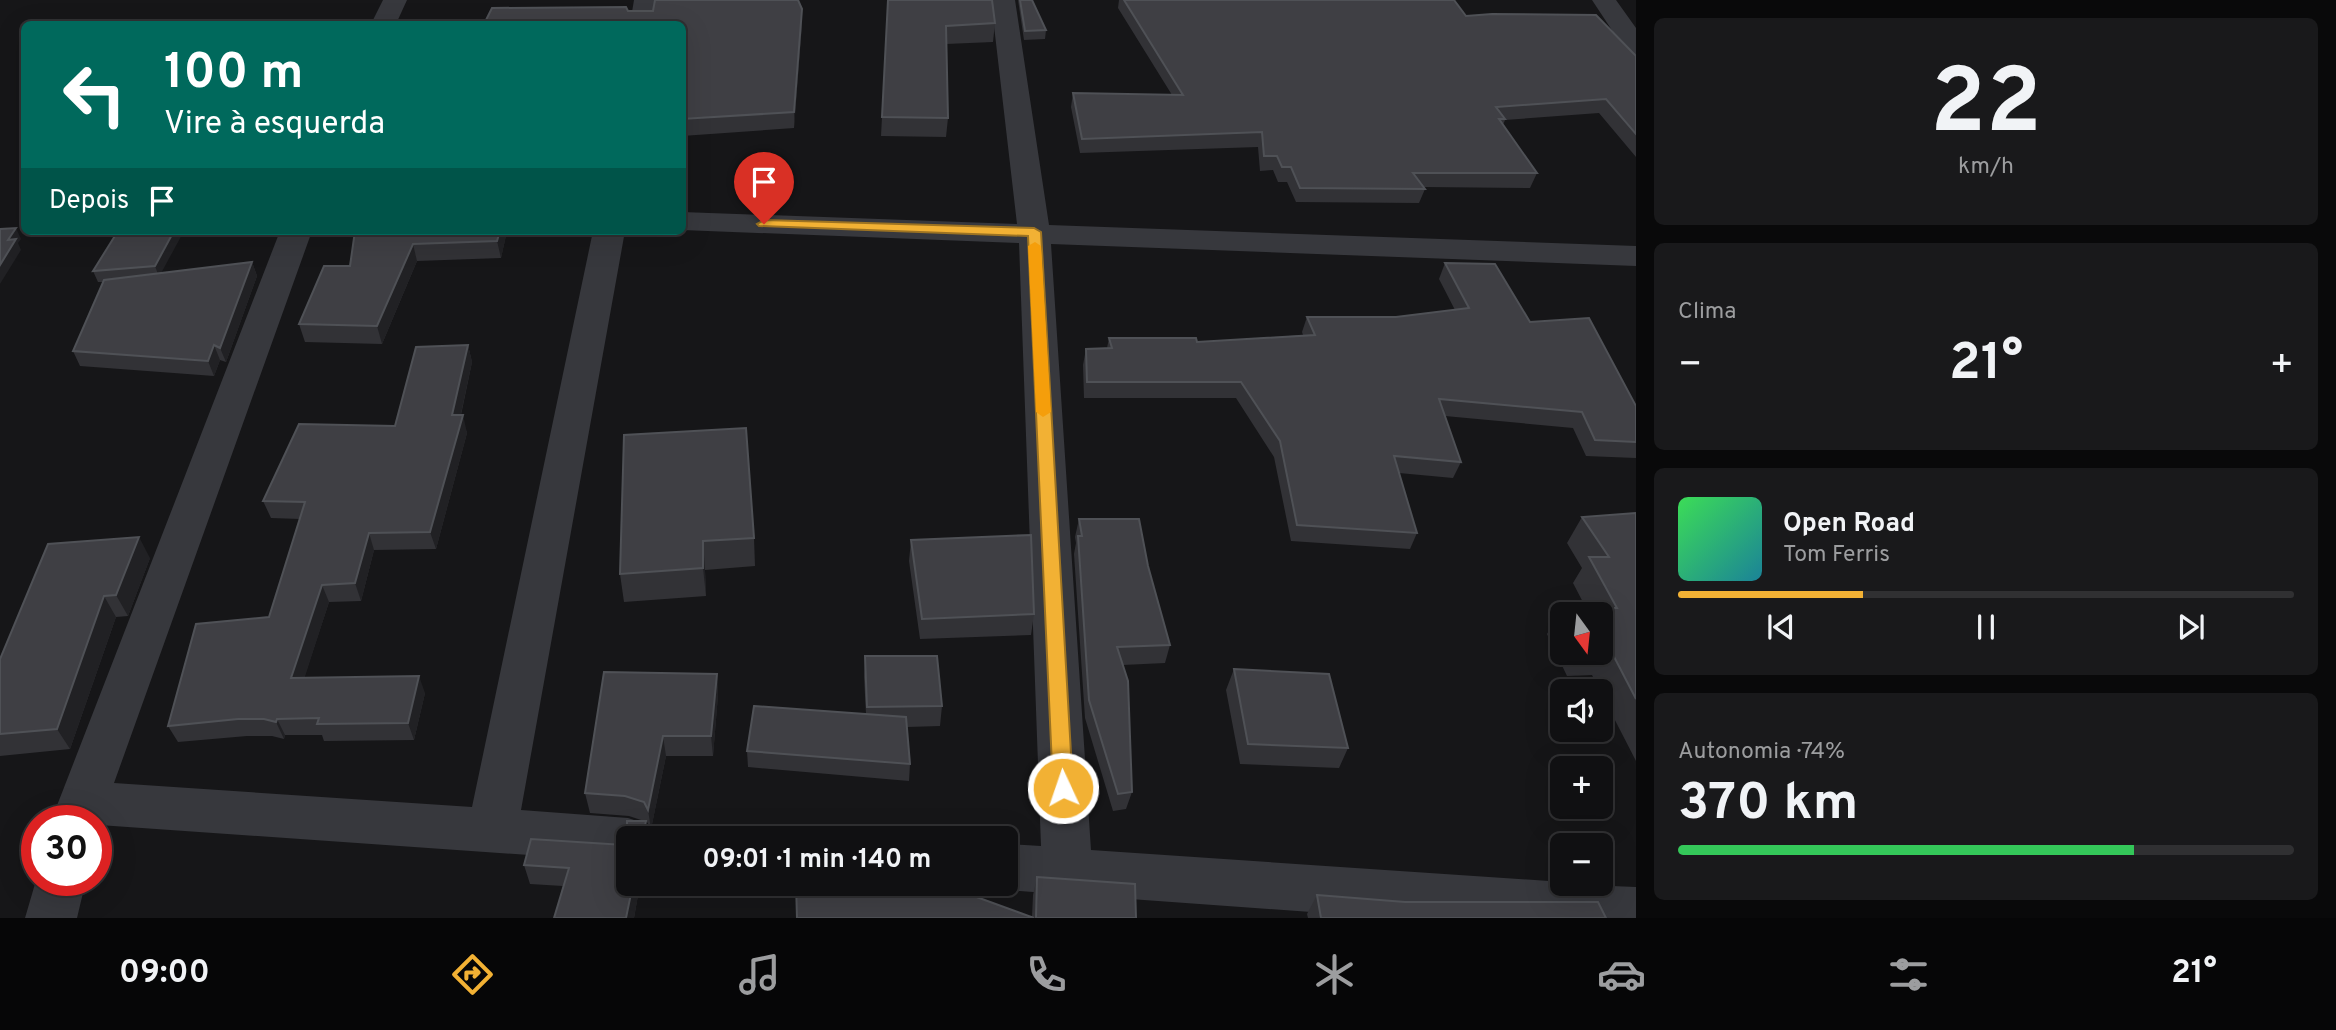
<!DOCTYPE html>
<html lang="pt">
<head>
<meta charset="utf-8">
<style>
	body { margin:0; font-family:Overpass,sans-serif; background:#19191b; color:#f1f3f6; height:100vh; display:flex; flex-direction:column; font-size:26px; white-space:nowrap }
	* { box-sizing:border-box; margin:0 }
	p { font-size:23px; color:#9c9d9f }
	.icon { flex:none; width:38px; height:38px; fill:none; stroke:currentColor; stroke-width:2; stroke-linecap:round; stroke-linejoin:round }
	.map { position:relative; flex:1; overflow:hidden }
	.details { display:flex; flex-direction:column; gap:18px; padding:18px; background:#09090a; width:700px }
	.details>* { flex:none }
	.hud { position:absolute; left:21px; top:21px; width:665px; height:214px; border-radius:10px; box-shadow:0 7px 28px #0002,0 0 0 2px #303032; background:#00695c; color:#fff; overflow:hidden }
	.needle { width:46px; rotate:165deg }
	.fabs { position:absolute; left:1550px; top:602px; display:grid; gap:14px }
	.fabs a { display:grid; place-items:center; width:63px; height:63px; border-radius:10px; background:#101012; box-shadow:0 7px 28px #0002,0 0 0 2px #303032; font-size:35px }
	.speed { position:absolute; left:21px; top:805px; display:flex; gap:14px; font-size:35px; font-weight:700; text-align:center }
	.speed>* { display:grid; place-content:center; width:91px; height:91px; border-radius:50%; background:#101012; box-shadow:0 7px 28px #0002,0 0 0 2px #303032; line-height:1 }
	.speed .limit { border:10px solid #d22; background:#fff; color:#111 }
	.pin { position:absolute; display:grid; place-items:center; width:60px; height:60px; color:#fff; margin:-72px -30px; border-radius:50% 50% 50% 0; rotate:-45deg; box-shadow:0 0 7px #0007 }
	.pin .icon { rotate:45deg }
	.me { position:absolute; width:77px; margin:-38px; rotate:357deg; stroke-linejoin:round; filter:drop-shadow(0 0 5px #0008) }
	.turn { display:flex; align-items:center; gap:24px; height:147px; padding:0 28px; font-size:32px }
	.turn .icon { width:91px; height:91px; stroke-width:2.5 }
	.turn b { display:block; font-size:49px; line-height:60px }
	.then { display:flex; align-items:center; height:66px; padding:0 28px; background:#0003; gap:14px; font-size:26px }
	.big { font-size:52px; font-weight:700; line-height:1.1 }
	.details .tile { flex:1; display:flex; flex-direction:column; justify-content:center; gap:10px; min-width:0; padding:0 24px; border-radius:10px; background:#19191b }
	.details .dial { align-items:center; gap:0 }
	.dial b { font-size:91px; line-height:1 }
	.song { display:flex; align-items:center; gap:21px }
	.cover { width:84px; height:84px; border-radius:10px; background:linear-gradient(135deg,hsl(130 70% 55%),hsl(190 70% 35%)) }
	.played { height:7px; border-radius:4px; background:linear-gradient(90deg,#f2b134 30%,#303032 30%) }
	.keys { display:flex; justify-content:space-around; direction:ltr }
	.heat { display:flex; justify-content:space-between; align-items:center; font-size:38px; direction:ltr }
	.charge { height:10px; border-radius:5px; background:linear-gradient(90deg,#34c759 74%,#303032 0) }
	.trip { position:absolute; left:616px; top:826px; width:402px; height:70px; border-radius:10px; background:#101012; box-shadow:0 7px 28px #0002,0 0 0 2px #303032; font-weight:700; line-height:70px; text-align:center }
	.dock { display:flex; height:112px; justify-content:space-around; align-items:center; background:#060607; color:#9c9d9f }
	.dock .icon { width:49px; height:49px }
	.dock .current { color:#f2b134 }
	.dock b { font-size:32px; color:#f1f3f6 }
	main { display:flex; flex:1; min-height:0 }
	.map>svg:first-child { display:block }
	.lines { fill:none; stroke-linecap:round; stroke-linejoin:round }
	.street { fill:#37383d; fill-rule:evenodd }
	.wall { fill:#323236; fill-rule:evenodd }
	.shaded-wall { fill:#212124 }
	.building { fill:#3f3f44; stroke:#4f5156; stroke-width:2 }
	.route { fill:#f2b134; stroke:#9d7322; stroke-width:2 }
	.slow { fill:#f59e0b }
</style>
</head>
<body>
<main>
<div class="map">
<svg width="1636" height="918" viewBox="0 0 1636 918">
	<rect width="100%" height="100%" fill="#161618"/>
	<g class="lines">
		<!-- street -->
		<path class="street" d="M383 0H407L396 24H371Z
			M634 0H658L654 24H630Z
			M991 0H1015L1049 225 1636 246V266L1051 244 1091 850 1563 882V884L1636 887V918H1393L1006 890 989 884H1006V844L1041 846 1019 243 682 230V212L1017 224Z
			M1592 0H1616L1636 28V55L1627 53Z
			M280 231H312L114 783 472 807 593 231H625L521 810 628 818 646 824 652 838H628V862L99 825 96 830V821H51Z
			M37 877V880H86L77 918H25Z"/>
	</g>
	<!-- wall -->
	<path class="wall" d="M888 0 995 23 993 42 946 44 948 118 946 137 881 136Z
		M1018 0H1032L1046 30 1045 39 1024 40Z
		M1119 0H1454L1466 16 1636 56V157L1599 113 1505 120 1503 125 1537 173 1530 188 1424 187 1425 189 1419 203 1296 202 1287 182H1278L1273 170 1260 171 1258 147 1080 153 1071 107 1073 93 1172 95 1118 8Z
		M628 11 802 24 794 128 682 136V24Z
		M118 231 162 273 252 262 257 276 226 362 220 360 214 376 80 366 73 351 103 282H98L93 271Z
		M355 231H507L501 258 417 261 382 344 305 342 299 324 350 266Z
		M1445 263 1530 322 1636 406V458L1586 456 1573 428 1445 416 1461 462 1453 478 1399 473 1417 533 1410 549 1291 541 1274 457 1236 398H1084L1083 365 1086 349 1107 348 1109 338 1197 342 1303 335 1302 332 1307 317H1396L1455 310 1439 279Z
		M468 345 472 362 461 415 467 433 436 549 374 550 361 601 329 602 304 678 425 693 414 740 324 741 322 735H285L284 739 272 736H247L178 742 168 726 269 617 300 519 271 518 263 501 395 426Z
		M624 435 754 538 755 566 705 570 706 596 624 602 620 574Z
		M1636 513V761L1601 693V691H1600L1592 675 1567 676 1547 634 1563 608H1586L1573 583 1582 568 1567 543 1582 517ZM1563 614H1601V653H1563Z
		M1079 519 1148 566 1170 645 1165 663 1123 665 1132 792 1126 809 1113 811 1085 718 1074 554 1076 543 1075 537Z
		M911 540 1034 614 1031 635 920 639 909 561Z
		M150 558 128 616 116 617 70 749 0 756V659Z
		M865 656 942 706 940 726 907 727 910 764 909 781 748 767 747 751 866 714 864 677Z
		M1234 669 1348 748 1339 768 1240 764 1226 690Z
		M717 674 718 695 713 756H666L651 829 647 822 629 816 590 813 585 793Z
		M627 821H646L648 838H628V884H640L634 918H554L563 886 530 884 524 865 531 839 624 845 627 843Z
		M1037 877 1136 918H797L796 897 784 898V884H941L1032 917 1033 895Z
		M1317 895 1606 918H1308L1307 914Z"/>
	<!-- shaded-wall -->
	<path class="shaded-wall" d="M802 9V24L794 128V112Z
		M16 228 21 239 18 243 21 250 0 284V265L8 240Z
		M174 231H184L159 277 155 266Z
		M500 231H507L501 258 497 241Z
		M413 244 417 261 382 344 377 326Z
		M252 262 257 276 226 362 220 348Z
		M214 345 220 360 214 376 208 361Z
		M468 345 472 362 457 432 452 415Z
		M463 415 467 433 436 549 430 532Z
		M369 533 374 550 361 601 355 583Z
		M139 537 150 558 128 616 116 595Z
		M703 541 705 570 706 596 703 568Z
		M322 585 329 602 299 695 291 678Z
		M104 596 116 617 70 749 57 729Z
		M717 674 718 695 713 756 711 736Z
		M419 676 425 693 414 740 408 723Z
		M277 719 285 735 284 739 276 722Z
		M663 736 666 756 651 829 648 810Z
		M646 821 648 838H642Z
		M633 884H640L634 918H626Z"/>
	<!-- building -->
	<path class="building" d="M655 0H798L802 9 794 112 682 119V24H484L492 8 626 7 628 11H653Z
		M888 0H992L995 23 946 26 948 118 882 117Z
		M1020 0H1032L1046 30 1025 31Z
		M1124 0H1454L1466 16 1492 14 1596 15 1636 56V134L1606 99 1496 107 1505 119H1499L1537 173H1413L1425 189 1300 188 1291 167H1282L1277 156H1264L1262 132 1082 139 1073 93 1183 95Z
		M16 228 8 240 16 239 0 265V229Z
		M118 231H174L155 266 93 271Z
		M355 231H500L497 241 413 244 377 326 299 324 324 266H350Z
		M252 262 220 348 214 345 208 361 73 351 104 280Z
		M1445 263 1495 264 1530 322 1589 318 1636 406V442L1595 440 1582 412 1439 399 1461 462 1394 456 1417 533 1297 525 1280 441 1241 382H1087L1086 349 1112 348 1109 338H1196L1197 342 1315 335 1307 317H1396L1469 308Z
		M468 345 452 415H463L430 532 369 533 355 583 322 585 291 678 419 676 408 723 317 724 319 718 277 719 276 722 264 719H238L168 726 196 624 269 617 305 502 263 501 299 424 395 426 416 347Z
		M746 428 754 538 703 541V568L620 574 624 435Z
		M1636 513V699L1610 649H1601V614H1566L1563 608H1617L1589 557H1609L1582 517Z
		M1079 519H1139L1148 566 1170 645 1117 647 1128 681 1132 792 1118 794 1089 700 1078 536H1082Z
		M1031 535 1034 614 922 619 911 540Z
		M139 537 116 595 104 596 57 729 0 734V659L48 544Z
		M865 656H937L942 706 867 707Z
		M1234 669 1329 674 1348 748 1248 744Z
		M604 672 717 674 711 736H663L648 810 644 802 625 796 585 793Z
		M754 706 906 717 910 764 747 751Z
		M627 821H646L642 838H628V884H633L626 918H554L569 868 524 865 531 839 624 845 627 843Z
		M872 835V838H796Z
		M1037 877 1135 884 1136 918H1036Z
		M796 884H941L1034 918H797Z
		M1317 895 1405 902H1598L1606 918H1321Z"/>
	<!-- route -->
	<path class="route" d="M764 220 1034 228 1041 232 1073 788 1070 795 1063 797 1056 795 1053 788 1028 236 759 226 757 224Z"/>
	<!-- slow -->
	<path class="slow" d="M1035 242 1041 246 1051 412 1043 417 1036 412 1028 246Z"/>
</svg>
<div class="fabs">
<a><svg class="needle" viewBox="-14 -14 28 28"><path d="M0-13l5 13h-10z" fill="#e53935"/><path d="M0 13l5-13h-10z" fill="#9c9d9f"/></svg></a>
<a><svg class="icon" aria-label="sound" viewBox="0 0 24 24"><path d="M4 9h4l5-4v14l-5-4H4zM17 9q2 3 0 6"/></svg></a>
<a>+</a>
<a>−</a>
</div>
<div class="speed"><div class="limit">30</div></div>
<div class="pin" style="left:764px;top:224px;background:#d93025"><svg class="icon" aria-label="arrive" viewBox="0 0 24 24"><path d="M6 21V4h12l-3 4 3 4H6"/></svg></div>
<svg class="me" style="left:1063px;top:788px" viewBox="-20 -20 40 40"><circle r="17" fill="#f2b134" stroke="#fff" stroke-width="3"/><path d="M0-11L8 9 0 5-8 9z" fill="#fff"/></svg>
<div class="trip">09:01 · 1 min · 140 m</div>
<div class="hud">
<div class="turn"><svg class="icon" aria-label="left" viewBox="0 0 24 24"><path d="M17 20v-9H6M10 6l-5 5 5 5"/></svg><div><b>100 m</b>Vire à esquerda</div></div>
<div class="then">Depois<svg class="icon" aria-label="arrive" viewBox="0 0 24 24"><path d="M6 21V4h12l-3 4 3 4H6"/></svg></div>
</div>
</div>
<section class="details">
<div class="tile dial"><b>22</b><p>km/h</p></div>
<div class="tile"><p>Clima</p>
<div class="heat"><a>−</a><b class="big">21°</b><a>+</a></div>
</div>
<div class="tile">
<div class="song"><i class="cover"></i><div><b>Open Road</b><p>Tom Ferris</p></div></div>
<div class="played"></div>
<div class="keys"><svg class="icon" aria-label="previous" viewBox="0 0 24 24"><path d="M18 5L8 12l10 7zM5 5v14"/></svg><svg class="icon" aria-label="pause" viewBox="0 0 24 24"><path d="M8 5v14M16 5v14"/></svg><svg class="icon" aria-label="next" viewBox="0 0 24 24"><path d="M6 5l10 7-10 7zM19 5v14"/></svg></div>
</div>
<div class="tile"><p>Autonomia · 74%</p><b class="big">370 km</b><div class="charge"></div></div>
</section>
</main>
<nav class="dock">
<b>09:00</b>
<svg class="icon current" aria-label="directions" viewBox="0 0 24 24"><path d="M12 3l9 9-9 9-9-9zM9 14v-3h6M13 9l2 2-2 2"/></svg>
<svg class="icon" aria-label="music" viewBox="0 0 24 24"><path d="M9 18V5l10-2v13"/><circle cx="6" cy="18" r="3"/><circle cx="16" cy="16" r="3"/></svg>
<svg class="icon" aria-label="phone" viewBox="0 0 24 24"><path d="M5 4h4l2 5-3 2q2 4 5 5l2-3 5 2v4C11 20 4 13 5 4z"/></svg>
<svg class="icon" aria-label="climate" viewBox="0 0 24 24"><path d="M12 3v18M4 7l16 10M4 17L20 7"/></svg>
<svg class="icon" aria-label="car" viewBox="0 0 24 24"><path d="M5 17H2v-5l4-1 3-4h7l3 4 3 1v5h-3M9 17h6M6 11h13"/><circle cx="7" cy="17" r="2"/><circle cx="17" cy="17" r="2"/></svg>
<svg class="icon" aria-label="filters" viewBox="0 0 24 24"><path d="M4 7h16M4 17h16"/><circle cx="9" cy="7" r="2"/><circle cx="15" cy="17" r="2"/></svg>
<b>21°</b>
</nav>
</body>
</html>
